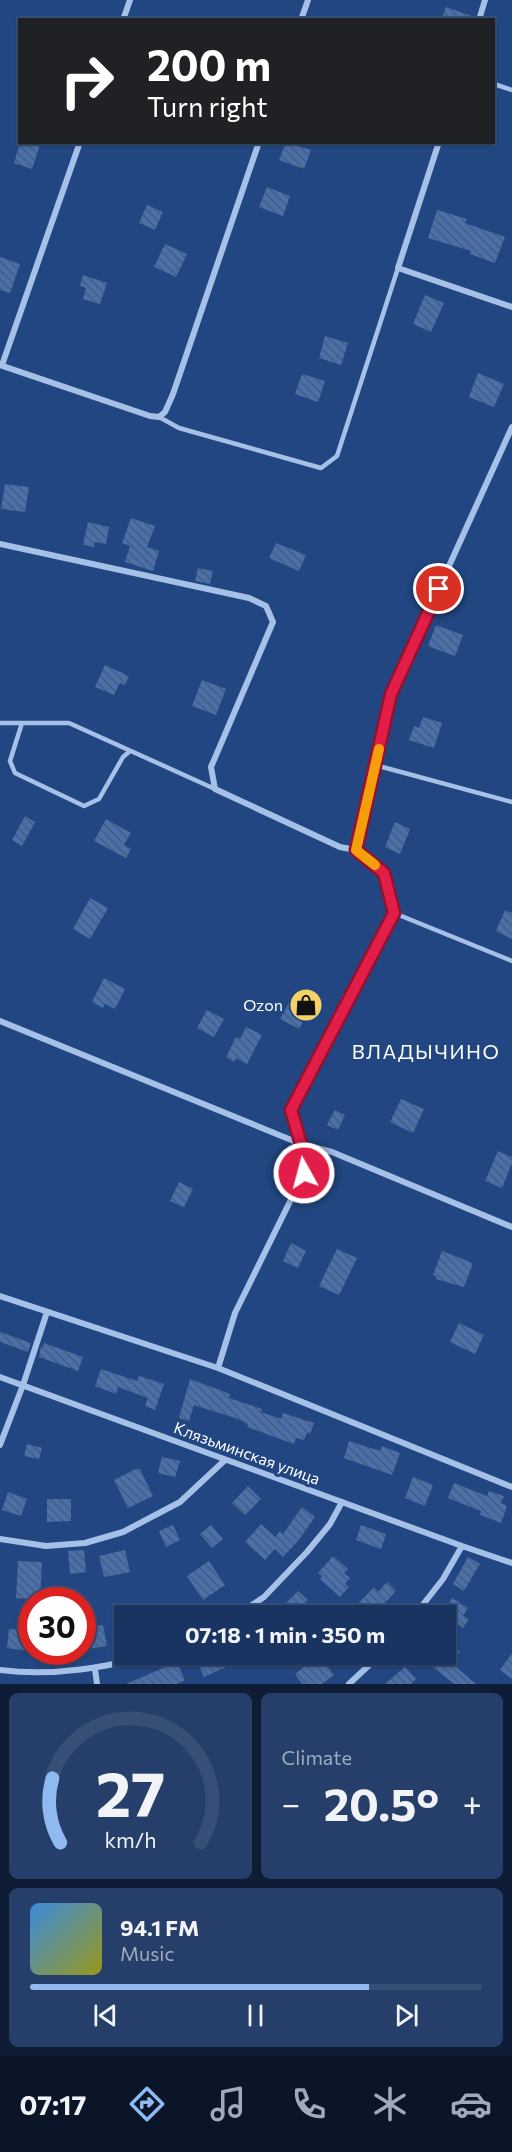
<!DOCTYPE html>
<html lang="en">
<head>
<meta charset="utf-8">
<style>
	body { margin:0; font-family:Commissioner,sans-serif; background:#263f6a; color:#f1f3f6; height:100vh; display:flex; flex-direction:column; font-size:22px; white-space:nowrap }
	* { box-sizing:border-box; margin:0 }
	p { font-size:20px; color:#9faabd }
	.icon { flex:none; width:33px; height:33px; fill:none; stroke:currentColor; stroke-width:2; stroke-linecap:round; stroke-linejoin:round }
	.map { position:relative; height:1684px; overflow:hidden }
	.drawer { display:flex; flex-direction:column; gap:9px; padding:9px; background:#0e1d35; flex:1 }
	.drawer>* { flex:none }
	.top-card { position:absolute; left:18px; top:18px; width:477px; height:126px; border-radius:0px; box-shadow:0 2px 4px #0004,0 0 0 2px #374f76; background:#202124; color:#fff; overflow:hidden }
	.speed { position:absolute; left:18px; top:1587px; display:flex; gap:12px; font-size:30px; font-weight:700; text-align:center }
	.speed>* { display:grid; place-content:center; width:78px; height:78px; border-radius:50%; background:#193461; box-shadow:0 2px 4px #0004,0 0 0 2px #374f76; line-height:1 }
	.speed .limit { border:9px solid #d22; background:#fff; color:#111 }
	.pin { position:absolute; display:grid; place-items:center; width:51px; height:51px; color:#fff; margin:-26px; border:3px solid #fff; border-radius:50%; box-shadow:0 2px 6px #0007 }
	.me { position:absolute; width:66px; margin:-33px; rotate:353deg; stroke-linejoin:round; filter:drop-shadow(0 0 4px #0008) }
	.turn { display:flex; align-items:center; gap:21px; height:126px; padding:0 30px; font-size:27px }
	.turn .icon { width:78px; height:78px; stroke-width:2.5 }
	.turn b { display:block; font-size:42px; line-height:51px }
	.big { font-size:45px; font-weight:700; line-height:1.1 }
	.drawer .widget { flex:1; display:flex; flex-direction:column; justify-content:center; gap:9px; min-width:0; padding:0 21px; border-radius:9px; background:#263f6a }
	.drawer .dial { align-items:center; gap:0 }
	.dial svg { height:156px; overflow:visible; fill:none; stroke:#374f76; stroke-width:7; stroke-linecap:round; text-anchor:middle }
	.dial text { fill:#f1f3f6; stroke:none }
	.song { display:flex; align-items:center; gap:18px }
	.cover { width:72px; height:72px; border-radius:9px; background:linear-gradient(135deg,hsl(210 70% 55%),hsl(60 70% 35%)) }
	.played { height:6px; border-radius:3px; background:linear-gradient(90deg,#90b9f0 75%,#374f76 75%) }
	.keys { display:flex; justify-content:space-around; direction:ltr }
	.heat { display:flex; justify-content:space-between; align-items:center; font-size:33px; direction:ltr }
	.drawer .tiles { flex:1; display:grid; gap:9px; grid-template-columns:1fr 1fr }
	.widget:last-child { grid-column:span 2 }
	.trip { position:absolute; left:114px; top:1605px; width:342px; height:60px; border-radius:0px; background:#193461; box-shadow:0 2px 4px #0004,0 0 0 2px #374f76; font-weight:700; line-height:60px; text-align:center }
	.tabs { display:flex; height:96px; justify-content:space-around; align-items:center; background:#0a1527; color:#9faabd }
	.tabs .icon { width:42px; height:42px }
	.tabs .current { color:#90b9f0 }
	.tabs b { font-size:27px; color:#f1f3f6 }
	.map>svg:first-child { display:block }
	.building { fill:url(#building-back-hatch) }
	.lines { fill:none; stroke-linecap:round; stroke-linejoin:round }
	.lane { stroke:#a6c1e8; stroke-width:4.5 }
	.street { stroke:#a6c1e8; stroke-width:6 }
	.route-casing { stroke:#92132f; stroke-width:15 }
	.route { stroke:#e11d48; stroke-width:10 }
	.slow { stroke:#f59e0b; stroke-width:10 }
	.labels { text-anchor:middle; stroke-width:6; stroke-linejoin:round; paint-order:stroke }
	.poi-label { font-size:16px; fill:#fff; stroke:#214681; text-anchor:end }
	.street-label { font-size:16px; fill:#fff; stroke:#214681 }
	.quarter-label { font-size:20px; letter-spacing:1.5px; fill:#fff; stroke:#214681 }
</style>
</head>
<body>
<div class="map">
<svg width="512" height="1684" viewBox="0 0 512 1684">
	<defs>
		<pattern id="building-back-hatch" width="6" height="6" patternUnits="userSpaceOnUse" patternTransform="scale(1.5)"><rect width="6" height="6" fill="#4970aa"/><path d="M-1 5l2 2M0 0l6 6M5-1l2 2" fill="none" stroke="#4b5c76"/></pattern>
	</defs>
	<rect width="100%" height="100%" fill="#214681"/>
	<!-- building -->
	<path class="building" d="M446 7 474 17V20H441Z
		M20 142H41L32 169 14 163Z
		M286 142 311 150 304 169 279 160Z
		M267 187 290 196 283 216 259 207Z
		M147 205 163 212 155 230 139 223Z
		M437 210 467 219 465 223 505 237 495 263 470 254 471 251 428 238Z
		M165 244 187 254 176 277 154 267Z
		M0 257 20 264 10 293 0 290Z
		M83 275 107 283 100 304 83 299 86 288 80 286Z
		M425 295 444 303 431 332 413 324Z
		M325 336 348 343 341 365 319 358Z
		M478 373 504 384 494 407 469 397Z
		M302 374 325 381 318 402 295 394Z
		M5 484 29 487 25 512 1 509Z
		M131 518 155 526 147 547 159 551 153 571 125 562 130 546 122 543Z
		M88 522 109 527 106 544 95 542 94 547 83 545Z
		M276 543 306 555 299 571 269 558Z
		M198 568 213 571 210 584 195 581Z
		M436 625 463 635 455 656 428 646Z
		M105 665 129 676 125 685 120 683 114 695 95 687Z
		M202 680 226 689 216 715 192 706Z
		M423 717 442 723 434 748 409 740 414 726 419 728Z
		M25 816 35 822 22 846 12 840Z
		M106 819 131 833 124 845 131 849 126 858 94 841Z
		M395 822 410 829 400 854 385 847Z
		M90 898 108 908 90 939 73 929Z
		M505 910 512 913V939L496 931Z
		M104 978 125 989 115 1009 105 1004 103 1008 92 1002Z
		M296 990 315 1000 299 1029 280 1019Z
		M207 1010 224 1019 214 1037 197 1028Z
		M246 1027 262 1035 247 1064 236 1058 234 1062 226 1057 236 1037 240 1039Z
		M401 1099 424 1109 413 1133 390 1122Z
		M335 1110 345 1115 338 1130 327 1125Z
		M498 1151 512 1157V1163L502 1188 485 1181Z
		M179 1182 193 1189 184 1207 170 1201Z
		M291 1243 306 1251 298 1268 283 1261Z
		M337 1249 357 1258 339 1295 319 1286Z
		M442 1251 473 1263 464 1287 436 1279 437 1277 433 1275Z
		M459 1323 484 1335 475 1354 450 1342Z
		M0 1332 31 1343 28 1352 0 1342Z
		M44 1343 83 1357 78 1371 39 1357 41 1346 43 1347Z
		M101 1369 137 1381 139 1376 164 1384 155 1410 145 1406 148 1398 118 1387 116 1394 95 1386Z
		M190 1379 230 1394 229 1398 262 1409 261 1412 281 1419 283 1413 314 1423 310 1434 307 1433 304 1440 296 1438 294 1444 247 1427 248 1424 238 1419 194 1405 189 1421 179 1418Z
		M349 1441 380 1451 382 1446 400 1453 392 1475 344 1458Z
		M27 1444 42 1448 39 1459 24 1456Z
		M162 1457 180 1461 175 1477 158 1473Z
		M136 1469H140L153 1496 128 1508 114 1480Z
		M413 1477 433 1485 425 1506 405 1498Z
		M454 1483 487 1496 489 1491 504 1496 501 1503 507 1506 501 1523 480 1515 481 1511 448 1498Z
		M248 1486 261 1499 245 1515 232 1503Z
		M8 1492 27 1499 21 1516 2 1510Z
		M47 1499H71V1521L47 1522Z
		M302 1507 315 1517 298 1541 283 1557 275 1549 265 1560 245 1542 261 1524 275 1537 280 1531 283 1534Z
		M173 1525 180 1540 166 1547 159 1531Z
		M211 1525 223 1539 212 1548 200 1534Z
		M361 1525 386 1534 381 1549 356 1540Z
		M84 1550 86 1572 70 1574 68 1551Z
		M125 1550 130 1572 104 1577 99 1556Z
		M333 1556 348 1569 344 1573 350 1578 345 1584 349 1587 340 1597 320 1579 322 1576 318 1573Z
		M468 1557 480 1564 464 1591 453 1584Z
		M18 1561 42 1562 40 1600 16 1598Z
		M209 1561 225 1585 203 1600 187 1576Z
		M387 1582 396 1591 380 1608 388 1616H356L351 1611 374 1587 378 1592Z
		M298 1591 308 1600 304 1604 315 1616H286L280 1609Z
		M452 1598 468 1608 463 1616 469 1619 463 1628 458 1624 447 1641 460 1652 456 1657 459 1659 454 1665 476 1684H454L417 1654H446V1616H441Z
		M103 1625 107 1646 87 1649 83 1628Z
		M9 1629 31 1631 29 1651 7 1648Z
		M512 1653V1679L500 1670Z
		M194 1654H220L226 1667 204 1677Z
		M319 1655 334 1675 322 1684H302L295 1674Z
		M177 1662 185 1680 177 1684H126Z
		M405 1667 416 1679 411 1684H385Z"/>
	<g class="lines">
		<!-- lane -->
		<path class="lane" d="M494 84 512 90
			M159 417 179 428 321 468 337 456 398 268
			M0 723H69L215 789
			M22 723 10 761 15 773 84 806 99 799 123 757 130 751
			M375 765 512 802
			M394 913 512 961"/>
		<!-- street -->
		<path class="street" d="M123 20 130 0
			M301 20 308 0
			M479 20 485 0
			M439 142 398 268 512 307
			M0 365 150 416 159 417 165 412 173 394 259 142
			M2 365 80 142
			M512 427 391 694 356 850 384 873 394 913 291 1110 301 1144 304 1173 235 1313 218 1368 512 1487
			M0 544 249 598 266 606 273 622 211 767 215 789 340 847 356 850
			M0 1021 301 1144 332 1152 512 1227
			M0 1296 218 1368
			M0 1377 462 1546 512 1563
			M0 1445 23 1385 47 1312
			M0 1539 46 1546 85 1543 123 1532 180 1502 225 1460
			M235 1616 264 1597 307 1552 330 1524 342 1502
			M414 1616 443 1579 462 1546
			M95 1669 97 1684
			M0 1670C57 1677 104 1667 160 1654
			M349 1684 381 1654"/>
	</g>
	<g class="lines">
		<defs>
			<path id="route" d="M304 1173 301 1144 291 1110 394 913 384 873 356 850 391 694 439 589"/>
		</defs>
		<!-- route casing -->
		<use href="#route" class="route-casing"/>
		<!-- route -->
		<use href="#route" class="route"/>
		<!-- slow -->
		<path class="slow" d="M375 865 356 850 379 749"/>
	</g>
	<!-- icons -->
	<defs>
		<symbol id="shop-disc" viewBox="-11 -11 22 22"><circle r="9.5" fill="#f5d268" stroke="#214681"/><path d="M-5-2.5h2.3a2.7 3.5 0 0 1 5.4 0H5L5.5 6h-11ZM-1.5-2.5h3a1.5 2.3 0 0 0-3 0Z" fill="#111"/></symbol>
	</defs>
	<g fill-rule="evenodd">
		<use href="#shop-disc" x="287" y="986" width="38" height="38"/>
	</g>
	<g class="labels">
		<!-- poi labels -->
		<g class="poi-label">
			<text x="283" y="1011">Ozon</text>
		</g>
		<!-- street labels -->
		<g class="street-label">
			<text transform="translate(247 1453) rotate(20)" y="6">Клязьминская улица</text>
		</g>
		<!-- quarter labels -->
		<g class="quarter-label">
			<text x="426" y="1059">ВЛАДЫЧИНО</text>
		</g>
	</g>
</svg>
<div class="speed"><div class="limit">30</div></div>
<div class="pin" style="left:439px;top:589px;background:#d93025"><svg class="icon" aria-label="arrive" viewBox="0 0 24 24"><path d="M6 21V4h12l-3 4 3 4H6"/></svg></div>
<svg class="me" style="left:304px;top:1173px" viewBox="-20 -20 40 40"><circle r="17" fill="#e11d48" stroke="#fff" stroke-width="3"/><path d="M0-11L8 9 0 5-8 9z" fill="#fff"/></svg>
<div class="trip">07:18 · 1 min · 350 m</div>
<div class="top-card">
<div class="turn"><svg class="icon" aria-label="right" viewBox="0 0 24 24"><path d="M7 20v-9h11M14 6l5 5-5 5"/></svg><div><b>200 m</b>Turn right</div></div>
</div>
</div>
<section class="drawer">
<div class="tiles">
<div class="widget dial"><svg viewBox="0 0 100 80">
<path d="M14 69A42 42 0 1 1 86 69"/>
<path d="M14 69A42 42 0 0 1 10 36" stroke="#90b9f0"/>
<text x="50" y="56" font-size="32" font-weight="700">27</text>
<text x="50" y="72" font-size="11">km/h</text>
</svg></div>
<div class="widget"><p>Climate</p>
<div class="heat"><a>−</a><b class="big">20.5°</b><a>+</a></div>
</div>
<div class="widget">
<div class="song"><i class="cover"></i><div><b>94.1 FM</b><p>Music</p></div></div>
<div class="played"></div>
<div class="keys"><svg class="icon" aria-label="previous" viewBox="0 0 24 24"><path d="M18 5L8 12l10 7zM5 5v14"/></svg><svg class="icon" aria-label="pause" viewBox="0 0 24 24"><path d="M8 5v14M16 5v14"/></svg><svg class="icon" aria-label="next" viewBox="0 0 24 24"><path d="M6 5l10 7-10 7zM19 5v14"/></svg></div>
</div>
</div>
</section>
<nav class="tabs">
<b>07:17</b>
<svg class="icon current" aria-label="directions" viewBox="0 0 24 24"><path d="M12 3l9 9-9 9-9-9zM9 14v-3h6M13 9l2 2-2 2"/></svg>
<svg class="icon" aria-label="music" viewBox="0 0 24 24"><path d="M9 18V5l10-2v13"/><circle cx="6" cy="18" r="3"/><circle cx="16" cy="16" r="3"/></svg>
<svg class="icon" aria-label="phone" viewBox="0 0 24 24"><path d="M5 4h4l2 5-3 2q2 4 5 5l2-3 5 2v4C11 20 4 13 5 4z"/></svg>
<svg class="icon" aria-label="climate" viewBox="0 0 24 24"><path d="M12 3v18M4 7l16 10M4 17L20 7"/></svg>
<svg class="icon" aria-label="car" viewBox="0 0 24 24"><path d="M5 17H2v-5l4-1 3-4h7l3 4 3 1v5h-3M9 17h6M6 11h13"/><circle cx="7" cy="17" r="2"/><circle cx="17" cy="17" r="2"/></svg>
</nav>
</body>
</html>
